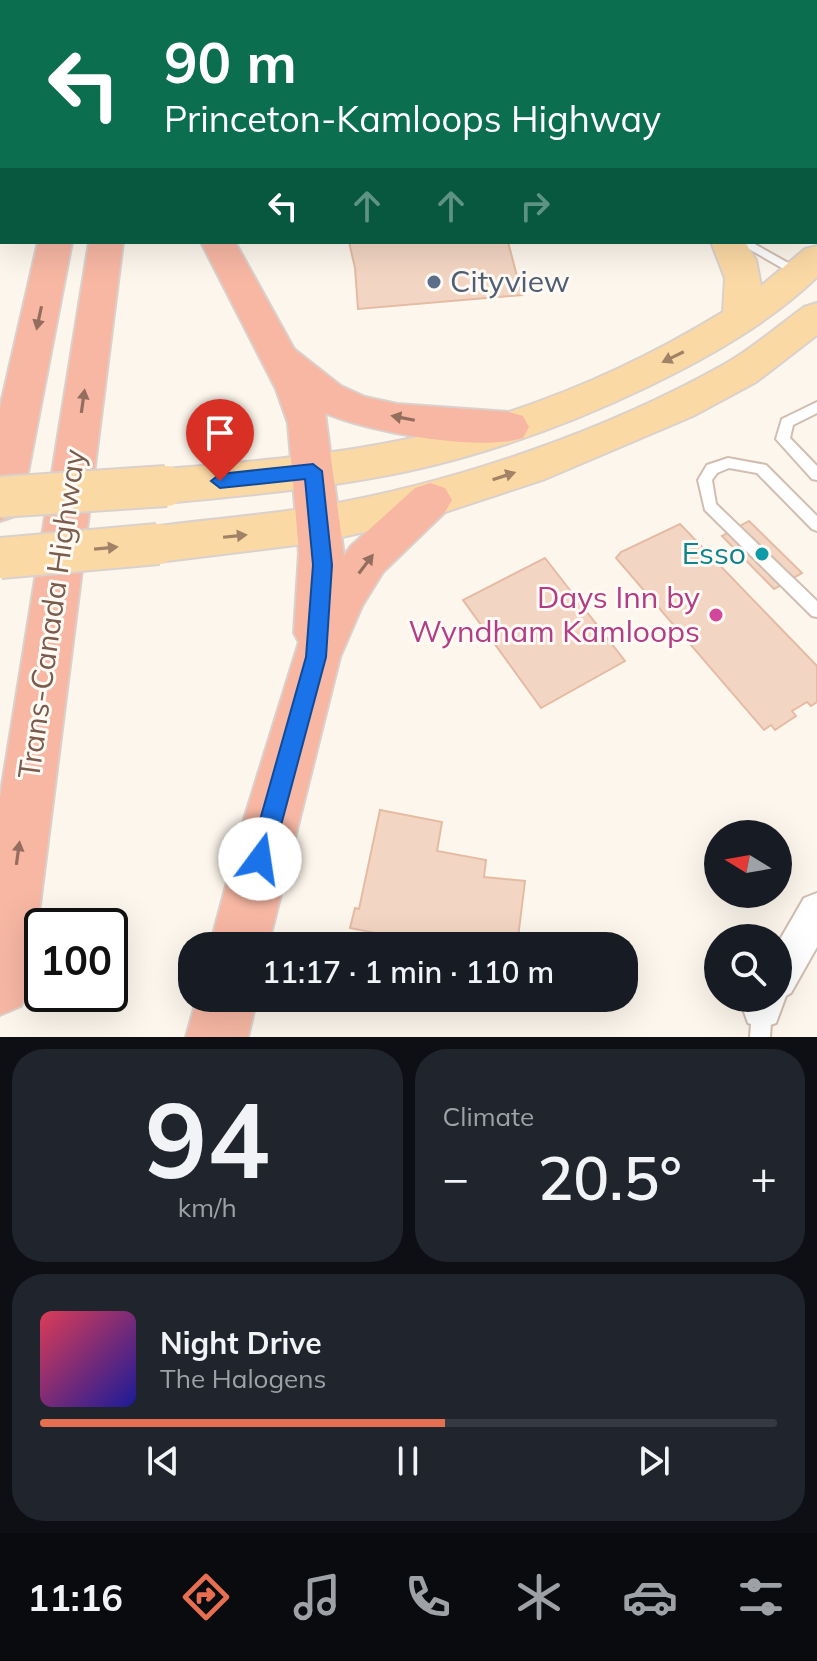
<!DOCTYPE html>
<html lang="en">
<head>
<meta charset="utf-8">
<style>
	body { margin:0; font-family:Mulish,sans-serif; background:#20242c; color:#f1f3f6; height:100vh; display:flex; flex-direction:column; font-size:30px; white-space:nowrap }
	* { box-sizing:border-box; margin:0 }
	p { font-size:26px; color:#9ea1a6 }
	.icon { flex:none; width:44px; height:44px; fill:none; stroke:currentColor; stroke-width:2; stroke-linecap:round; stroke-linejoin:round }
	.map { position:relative; height:1037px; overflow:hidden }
	.sheet { display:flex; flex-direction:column; gap:12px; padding:12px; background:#0d0f14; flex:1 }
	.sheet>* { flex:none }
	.banner { position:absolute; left:0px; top:0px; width:818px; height:244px; box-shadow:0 8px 32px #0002; background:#0b6e4f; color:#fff; overflow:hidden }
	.needle { width:52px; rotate:281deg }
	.fabs { position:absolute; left:704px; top:820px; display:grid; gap:16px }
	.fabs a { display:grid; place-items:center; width:88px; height:88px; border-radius:50%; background:#171b24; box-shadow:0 8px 32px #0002; font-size:40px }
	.speed { position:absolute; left:24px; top:908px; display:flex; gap:16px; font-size:40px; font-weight:700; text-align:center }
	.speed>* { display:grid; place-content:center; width:104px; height:104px; border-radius:50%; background:#171b24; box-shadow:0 8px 32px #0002; line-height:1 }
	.speed .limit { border:4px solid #111; border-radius:12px; background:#fff; color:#111 }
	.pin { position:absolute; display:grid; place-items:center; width:68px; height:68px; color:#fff; margin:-82px -34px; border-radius:50% 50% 50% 0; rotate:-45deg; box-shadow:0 0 8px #0007 }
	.pin .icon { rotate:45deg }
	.me { position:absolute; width:88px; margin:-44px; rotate:14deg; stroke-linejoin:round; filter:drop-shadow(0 0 6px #0008) }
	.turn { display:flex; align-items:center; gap:28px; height:168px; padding:0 32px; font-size:36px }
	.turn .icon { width:104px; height:104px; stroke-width:2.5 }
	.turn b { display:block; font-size:56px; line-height:68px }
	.lanes { display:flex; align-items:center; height:76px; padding:0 32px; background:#0003; justify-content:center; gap:40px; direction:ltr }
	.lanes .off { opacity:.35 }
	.big { font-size:60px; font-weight:600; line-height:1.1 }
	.sheet .tile { flex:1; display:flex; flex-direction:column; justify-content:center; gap:12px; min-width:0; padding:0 28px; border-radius:32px; background:#20242c }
	.sheet .dial { align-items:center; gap:0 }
	.dial b { font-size:104px; line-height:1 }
	.song { display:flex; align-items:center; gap:24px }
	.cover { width:96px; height:96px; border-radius:12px; background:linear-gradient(135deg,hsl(350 70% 55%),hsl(240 70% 35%)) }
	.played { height:8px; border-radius:4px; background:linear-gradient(90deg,#e76f51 55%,#363941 55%) }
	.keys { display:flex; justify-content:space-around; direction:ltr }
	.heat { display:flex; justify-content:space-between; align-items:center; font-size:44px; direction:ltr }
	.sheet .tiles { flex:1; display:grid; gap:12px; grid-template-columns:1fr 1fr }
	.tile:last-child { grid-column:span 2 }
	.trip { position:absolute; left:178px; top:932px; width:460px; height:80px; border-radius:32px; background:#171b24; box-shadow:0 8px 32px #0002; font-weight:600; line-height:80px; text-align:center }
	.tabs { display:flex; height:128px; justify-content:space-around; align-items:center; background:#090b0e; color:#9ea1a6 }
	.tabs .icon { width:56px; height:56px }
	.tabs .active { color:#e76f51 }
	.tabs b { font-size:36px; color:#f1f3f6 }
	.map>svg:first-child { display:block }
	.building { fill:#f3d5c3; stroke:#e6bba3; stroke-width:2 }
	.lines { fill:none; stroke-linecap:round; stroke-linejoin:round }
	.lane-casing { stroke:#d1beb0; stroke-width:4 }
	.street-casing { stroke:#d1beb0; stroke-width:4 }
	.primary-casing { stroke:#dad1cd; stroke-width:4 }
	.highway-casing { stroke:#dad1cd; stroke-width:4 }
	.lane { fill:#fff; fill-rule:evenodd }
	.street { fill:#fff; fill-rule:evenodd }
	.primary { fill:#fbd9a5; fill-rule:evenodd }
	.highway { fill:#f7b7a3; fill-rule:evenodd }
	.primary-bridge-casing { stroke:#dad1cd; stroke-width:44; stroke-linecap:butt }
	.primary-bridge { stroke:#fbd9a5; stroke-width:40 }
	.oneway { fill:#936e5e }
	.oneway2 { fill:#a18267 }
	.route { fill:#1a73e8; stroke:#114b97; stroke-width:2 }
	.service-dot { fill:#5c6f8a; stroke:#fffaf3; stroke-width:3 }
	.culture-dot { fill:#0f9aa8; stroke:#fffaf3; stroke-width:3 }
	.hotel-dot { fill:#d1479c; stroke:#fffaf3; stroke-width:3 }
	.labels { text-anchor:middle; stroke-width:6; stroke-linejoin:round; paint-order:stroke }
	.service-label { font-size:30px; fill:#4e5e75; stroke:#fffaf3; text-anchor:start }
	.culture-label { font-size:30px; fill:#0d838f; stroke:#fffaf3; text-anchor:end }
	.hotel-label { font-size:30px; fill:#b23c85; stroke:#fffaf3; text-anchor:end }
	.street-label { font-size:30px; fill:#7a5c4d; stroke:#fffaf3 }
</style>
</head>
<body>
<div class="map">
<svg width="817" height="1037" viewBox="0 0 817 1037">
	<rect width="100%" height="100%" fill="#fdf6ec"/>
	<!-- building -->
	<path class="building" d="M349 242H508L522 295 358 309 355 268Z
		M749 521 802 573 774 589 722 536Z
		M680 524 817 666V702L811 706 807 702 792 711 796 716 775 730 771 725 764 730 616 558 621 552Z
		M545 558 625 661 541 708 463 600Z
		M380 810 442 822 437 851 486 860 484 877 525 881 517 946H440L350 928 355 908 359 909Z"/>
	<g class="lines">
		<defs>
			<path id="lane" d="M317 0H325V2H317Z
				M755 0H763L764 2H756Z
				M737 242H751L806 273 800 277 796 276Z
				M817 402V413L793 425 790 438 817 466V480L812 479 776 439 782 419Z
				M728 458 766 465 817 516V531L812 529 757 473 729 468 717 473 712 480 716 504 817 601V617L812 616 705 510 698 480 707 465Z
				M762 999 769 1002 772 1009 770 1037H750L752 1009 755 1002Z"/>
			<path id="street" d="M817 893V947L791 993 786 996 776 1023 762 1028 748 1023 743 1009 747 998H778V943L804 898Z"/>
			<path id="primary" d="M817 213V235L816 236V214Z
				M711 242H745L756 260 761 286 805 249 817 246V277C769 323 709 357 649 386 572 423 491 453 408 471 328 488 247 495 166 503L151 498 145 486 151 474 166 469C247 462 328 456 408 439 519 416 627 371 723 312L725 278Z
				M817 303V335L756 382 693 416 545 479 430 517 320 542 158 562 142 557 136 544 142 531 158 526C212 519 267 515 321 506 455 483 606 431 725 364 753 348 778 326 804 307Z"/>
			<path id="highway" d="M125 0H151V2H125Z
				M162 0H188V2H162Z
				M38 242H72L22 504 15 516 0 521V408Z
				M89 242H123L30 985 21 1006 0 1015V798Z
				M201 242H235L294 349 341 386 365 397 397 404 509 412 523 416 529 427 523 438C478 452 369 432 325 413L344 556 351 546 415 488 430 483 445 488 452 500 445 512 383 572 362 606 340 657 268 946H210L241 829 299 642 294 633 299 553 288 423 276 389Z
				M197 998H257L248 1037H186Z"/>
		</defs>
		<!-- lane casing -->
		<use href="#lane" class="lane-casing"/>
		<!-- street casing -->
		<use href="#street" class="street-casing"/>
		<!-- primary casing -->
		<use href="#primary" class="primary-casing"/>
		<!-- highway casing -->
		<use href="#highway" class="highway-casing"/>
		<!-- lane -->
		<use href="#lane" class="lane"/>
		<!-- street -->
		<use href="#street" class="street"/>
		<!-- primary -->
		<use href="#primary" class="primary"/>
		<!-- highway -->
		<use href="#highway" class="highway"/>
		<defs>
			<path id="primary-bridge" d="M0 497 166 486
				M0 558 158 544"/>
		</defs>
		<!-- primary-bridge casing -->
		<use href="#primary-bridge" class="primary-bridge-casing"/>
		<!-- primary-bridge -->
		<use href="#primary-bridge" class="primary-bridge"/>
	</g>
	<!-- one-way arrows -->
	<defs><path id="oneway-solid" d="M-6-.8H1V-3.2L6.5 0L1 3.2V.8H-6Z" transform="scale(2)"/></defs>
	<g class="oneway">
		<use href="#oneway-solid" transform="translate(39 318) rotate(102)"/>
		<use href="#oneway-solid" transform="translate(83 401) rotate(-82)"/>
		<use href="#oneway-solid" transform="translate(403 418) rotate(-169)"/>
		<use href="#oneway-solid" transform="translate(366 564) rotate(-53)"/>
		<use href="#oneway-solid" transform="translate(18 853) rotate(-82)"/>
	</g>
	<g class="oneway2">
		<use href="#oneway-solid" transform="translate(673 357) rotate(154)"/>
		<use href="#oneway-solid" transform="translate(504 476) rotate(-18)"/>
		<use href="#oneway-solid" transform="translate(235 536) rotate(-6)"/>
		<use href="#oneway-solid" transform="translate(106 548) rotate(-5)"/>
	</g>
	<!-- route -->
	<path class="route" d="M313 464 322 471 332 565 326 657 272 859 269 867 260 870 252 867 249 859 306 657 313 565 305 479 220 488 211 481 220 474Z"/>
	<!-- markers -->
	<circle class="service-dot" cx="434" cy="282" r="8"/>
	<circle class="culture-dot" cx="762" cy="554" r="8"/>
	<circle class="hotel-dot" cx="716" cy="615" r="8"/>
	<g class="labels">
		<!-- service labels -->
		<g class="service-label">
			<text x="450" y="292">Cityview</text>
		</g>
		<!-- culture labels -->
		<g class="culture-label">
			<text x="746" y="564">Esso</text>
		</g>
		<!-- hotel labels -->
		<g class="hotel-label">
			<text x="700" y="608">Days Inn by<tspan x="700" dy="34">Wyndham Kamloops</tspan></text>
		</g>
		<!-- street labels -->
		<g class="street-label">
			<text transform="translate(52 614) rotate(-82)" y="10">Trans-Canada Highway</text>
		</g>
	</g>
</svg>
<div class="fabs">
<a><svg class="needle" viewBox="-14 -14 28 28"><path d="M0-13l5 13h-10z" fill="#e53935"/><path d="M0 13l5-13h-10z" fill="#9ea1a6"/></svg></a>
<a><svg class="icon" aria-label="search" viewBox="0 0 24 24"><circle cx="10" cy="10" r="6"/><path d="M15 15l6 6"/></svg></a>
</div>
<div class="speed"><div class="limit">100</div></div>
<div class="pin" style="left:220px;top:481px;background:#d93025"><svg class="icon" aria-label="arrive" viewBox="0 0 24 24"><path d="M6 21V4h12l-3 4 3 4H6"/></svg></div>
<svg class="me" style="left:260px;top:859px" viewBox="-20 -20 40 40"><circle r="19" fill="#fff"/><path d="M0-13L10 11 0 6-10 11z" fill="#1a73e8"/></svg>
<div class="trip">11:17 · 1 min · 110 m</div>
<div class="banner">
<div class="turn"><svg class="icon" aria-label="left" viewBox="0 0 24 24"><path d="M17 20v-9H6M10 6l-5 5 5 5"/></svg><div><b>90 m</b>Princeton-Kamloops Highway</div></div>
<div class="lanes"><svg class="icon" aria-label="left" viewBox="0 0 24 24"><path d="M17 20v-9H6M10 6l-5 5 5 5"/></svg><svg class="icon off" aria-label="ahead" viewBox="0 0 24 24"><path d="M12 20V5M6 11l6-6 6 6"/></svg><svg class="icon off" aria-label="ahead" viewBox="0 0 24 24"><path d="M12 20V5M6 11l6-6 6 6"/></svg><svg class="icon off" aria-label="right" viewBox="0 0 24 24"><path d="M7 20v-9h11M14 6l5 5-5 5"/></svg></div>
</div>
</div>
<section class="sheet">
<div class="tiles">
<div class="tile dial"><b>94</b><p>km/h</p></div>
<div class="tile"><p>Climate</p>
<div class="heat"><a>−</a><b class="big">20.5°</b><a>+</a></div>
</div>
<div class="tile">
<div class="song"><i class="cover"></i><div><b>Night Drive</b><p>The Halogens</p></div></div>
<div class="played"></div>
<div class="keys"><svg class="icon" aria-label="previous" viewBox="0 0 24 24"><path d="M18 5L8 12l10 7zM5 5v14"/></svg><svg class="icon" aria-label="pause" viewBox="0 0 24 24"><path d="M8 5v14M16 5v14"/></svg><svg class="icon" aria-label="next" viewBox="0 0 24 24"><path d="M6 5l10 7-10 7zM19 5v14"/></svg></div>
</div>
</div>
</section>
<nav class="tabs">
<b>11:16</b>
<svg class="icon active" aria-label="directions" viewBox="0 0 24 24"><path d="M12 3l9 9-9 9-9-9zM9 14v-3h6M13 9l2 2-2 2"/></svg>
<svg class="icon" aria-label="music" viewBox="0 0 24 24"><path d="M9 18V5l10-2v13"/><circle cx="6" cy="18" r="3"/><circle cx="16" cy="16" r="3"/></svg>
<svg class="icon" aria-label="phone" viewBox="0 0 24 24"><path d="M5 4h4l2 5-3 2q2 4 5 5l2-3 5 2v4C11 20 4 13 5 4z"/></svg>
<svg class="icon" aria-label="climate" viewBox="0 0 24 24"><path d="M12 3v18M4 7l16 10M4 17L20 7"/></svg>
<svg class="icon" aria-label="car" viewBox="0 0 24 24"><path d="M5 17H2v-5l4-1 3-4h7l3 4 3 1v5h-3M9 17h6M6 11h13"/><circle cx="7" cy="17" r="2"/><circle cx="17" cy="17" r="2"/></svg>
<svg class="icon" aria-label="filters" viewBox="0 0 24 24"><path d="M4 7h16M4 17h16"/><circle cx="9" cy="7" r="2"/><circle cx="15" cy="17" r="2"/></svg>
</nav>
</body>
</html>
